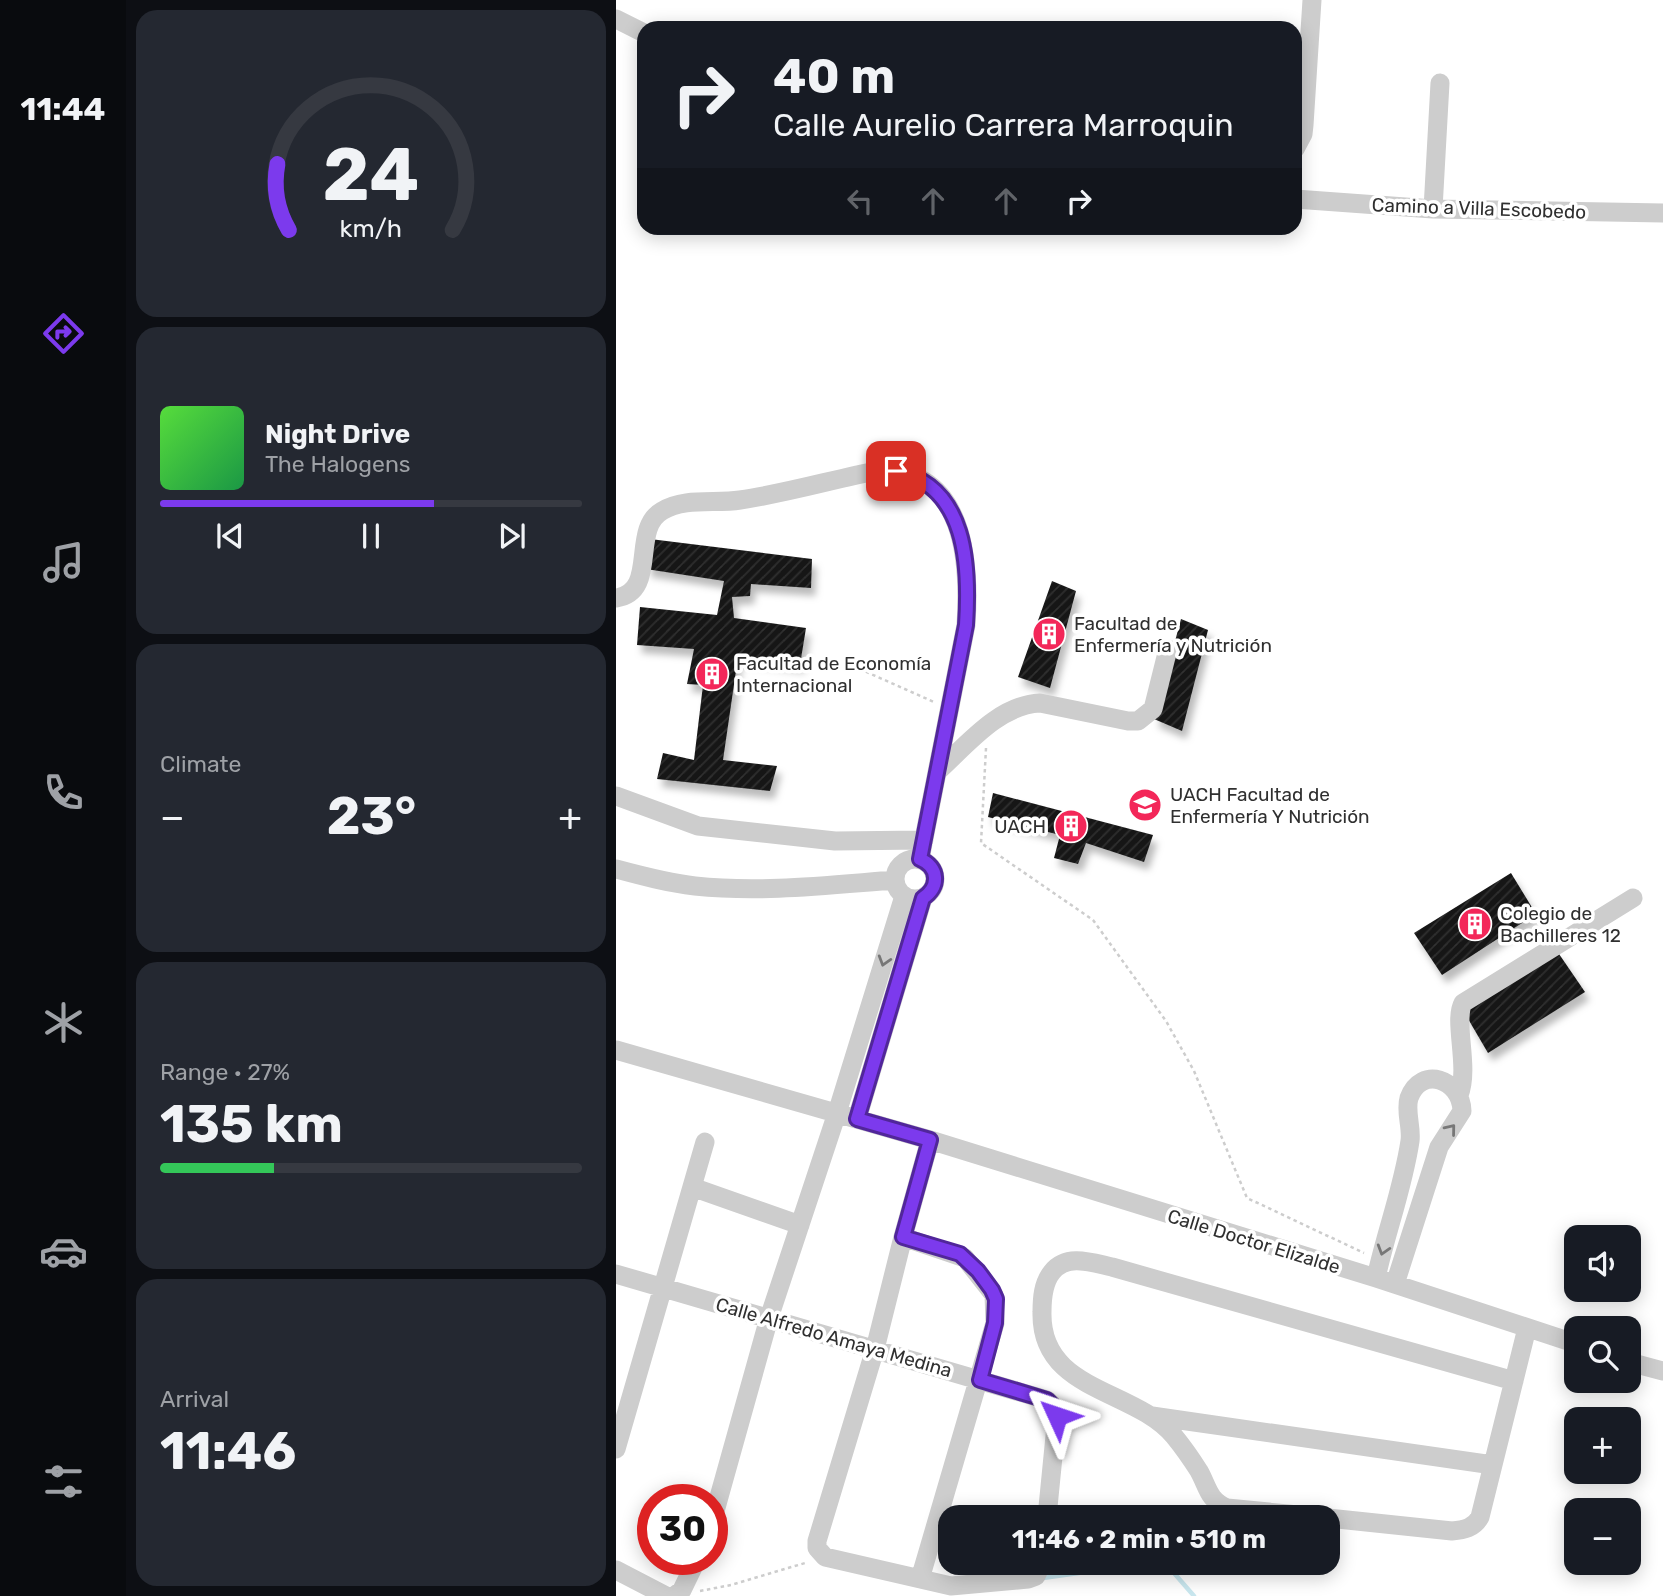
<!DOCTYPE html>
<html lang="en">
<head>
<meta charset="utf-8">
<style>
	body { margin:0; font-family:Rubik,sans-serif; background:#242831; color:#f1f3f6; height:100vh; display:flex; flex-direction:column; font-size:26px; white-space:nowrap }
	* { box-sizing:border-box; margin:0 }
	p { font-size:23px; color:#9ea1a6 }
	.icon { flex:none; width:38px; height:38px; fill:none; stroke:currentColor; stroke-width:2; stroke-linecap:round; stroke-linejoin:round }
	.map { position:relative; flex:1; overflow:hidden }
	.panel { display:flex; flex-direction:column; gap:10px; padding:10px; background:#0d0f14; width:490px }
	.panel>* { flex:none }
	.guide { position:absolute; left:21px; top:21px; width:665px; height:214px; border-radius:21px; box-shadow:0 4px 18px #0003; background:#171b24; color:#f1f3f6; overflow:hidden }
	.buttons { position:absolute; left:948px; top:1225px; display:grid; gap:14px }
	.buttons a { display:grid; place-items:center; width:77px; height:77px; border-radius:14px; background:#171b24; box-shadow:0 4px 18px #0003; font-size:35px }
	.speed { position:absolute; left:21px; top:1484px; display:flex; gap:14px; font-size:35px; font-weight:700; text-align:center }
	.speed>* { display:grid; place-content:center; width:91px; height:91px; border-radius:50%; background:#171b24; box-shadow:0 4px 18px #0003; line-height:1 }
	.speed .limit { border:10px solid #d22; background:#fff; color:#111 }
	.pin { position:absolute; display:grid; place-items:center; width:60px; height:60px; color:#fff; margin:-30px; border-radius:14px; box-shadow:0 4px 10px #0006 }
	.me { position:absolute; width:77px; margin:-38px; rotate:312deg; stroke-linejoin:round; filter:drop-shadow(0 0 5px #0008) }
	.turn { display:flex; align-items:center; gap:24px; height:147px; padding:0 21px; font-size:32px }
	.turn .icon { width:91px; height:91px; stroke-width:2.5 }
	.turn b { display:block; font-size:49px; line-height:60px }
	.lanes { display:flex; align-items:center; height:66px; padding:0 21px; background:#0003; justify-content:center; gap:35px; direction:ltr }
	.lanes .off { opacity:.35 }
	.big { font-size:52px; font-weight:700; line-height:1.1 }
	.panel .widget { flex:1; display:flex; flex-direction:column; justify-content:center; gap:10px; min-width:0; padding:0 24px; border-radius:21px; background:#242831 }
	.panel .dial { align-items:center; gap:0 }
	.dial svg { height:182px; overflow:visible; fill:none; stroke:#363941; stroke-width:7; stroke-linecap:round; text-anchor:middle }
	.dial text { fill:#f1f3f6; stroke:none }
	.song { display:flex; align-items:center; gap:21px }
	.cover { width:84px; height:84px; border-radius:10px; background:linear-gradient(135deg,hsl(110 70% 55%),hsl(140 70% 35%)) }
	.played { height:7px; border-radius:4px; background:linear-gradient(90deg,#7c3aed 65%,#363941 65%) }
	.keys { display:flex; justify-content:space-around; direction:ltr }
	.heat { display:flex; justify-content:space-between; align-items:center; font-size:38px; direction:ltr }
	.charge { height:10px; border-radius:5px; background:linear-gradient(90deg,#34c759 27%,#363941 0) }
	.trip { position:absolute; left:322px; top:1505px; width:402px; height:70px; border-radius:21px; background:#171b24; box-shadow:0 4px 18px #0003; font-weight:700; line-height:70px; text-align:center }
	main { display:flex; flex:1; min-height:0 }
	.menu { display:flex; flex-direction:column; width:126px; justify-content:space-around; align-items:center; background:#090b0e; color:#9ea1a6 }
	.menu .icon { width:49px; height:49px }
	.menu .current { color:#7c3aed }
	.menu b { font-size:32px; color:#f1f3f6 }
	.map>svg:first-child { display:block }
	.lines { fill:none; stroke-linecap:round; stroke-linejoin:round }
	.stream { stroke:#c9e7ef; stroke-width:4.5 }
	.building { fill:url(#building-hatch); filter:url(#shadow) }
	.path { stroke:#cdcdcd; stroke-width:2.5; stroke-dasharray:3.5 3.5; stroke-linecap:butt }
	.minor { stroke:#cdcdcd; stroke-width:19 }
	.oneway { stroke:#777 }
	.route-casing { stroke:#51269a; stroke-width:18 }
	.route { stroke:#7c3aed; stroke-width:12 }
	.labels { text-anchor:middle; stroke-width:7; stroke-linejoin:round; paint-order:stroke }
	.street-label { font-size:19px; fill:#303030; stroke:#fff }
	.poi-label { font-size:19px; fill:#303030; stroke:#fff; text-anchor:start }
</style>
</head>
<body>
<main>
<nav class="menu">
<b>11:44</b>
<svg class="icon current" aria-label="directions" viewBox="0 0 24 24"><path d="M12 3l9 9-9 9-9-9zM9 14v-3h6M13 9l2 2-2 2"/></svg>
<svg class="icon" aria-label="music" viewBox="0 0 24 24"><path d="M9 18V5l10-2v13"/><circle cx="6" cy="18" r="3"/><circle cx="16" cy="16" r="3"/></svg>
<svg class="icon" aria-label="phone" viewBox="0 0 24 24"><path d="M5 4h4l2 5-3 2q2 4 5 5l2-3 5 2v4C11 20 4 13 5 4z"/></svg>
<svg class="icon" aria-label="climate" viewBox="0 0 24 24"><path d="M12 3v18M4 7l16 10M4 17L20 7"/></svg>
<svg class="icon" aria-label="car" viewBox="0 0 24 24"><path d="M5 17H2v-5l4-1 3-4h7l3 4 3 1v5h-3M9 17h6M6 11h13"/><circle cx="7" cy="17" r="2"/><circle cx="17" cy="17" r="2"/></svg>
<svg class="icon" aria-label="filters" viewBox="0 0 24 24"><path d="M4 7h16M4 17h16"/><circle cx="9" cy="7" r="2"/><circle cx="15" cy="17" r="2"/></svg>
</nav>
<section class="panel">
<div class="widget dial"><svg viewBox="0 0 100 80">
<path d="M14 69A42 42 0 1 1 86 69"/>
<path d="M14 69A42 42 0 0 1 9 40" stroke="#7c3aed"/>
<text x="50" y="56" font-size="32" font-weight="700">24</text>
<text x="50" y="72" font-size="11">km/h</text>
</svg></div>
<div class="widget">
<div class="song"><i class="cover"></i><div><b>Night Drive</b><p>The Halogens</p></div></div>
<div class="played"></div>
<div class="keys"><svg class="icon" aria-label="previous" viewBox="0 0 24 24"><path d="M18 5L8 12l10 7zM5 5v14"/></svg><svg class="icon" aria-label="pause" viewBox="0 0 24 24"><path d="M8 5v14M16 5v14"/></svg><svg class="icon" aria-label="next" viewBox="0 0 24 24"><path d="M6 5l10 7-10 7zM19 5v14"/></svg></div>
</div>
<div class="widget"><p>Climate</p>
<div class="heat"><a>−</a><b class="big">23°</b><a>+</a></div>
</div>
<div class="widget"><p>Range · 27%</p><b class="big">135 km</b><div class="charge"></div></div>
<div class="widget"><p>Arrival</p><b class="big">11:46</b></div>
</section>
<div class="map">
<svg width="1047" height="1596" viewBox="0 0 1047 1596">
	<defs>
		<pattern id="building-hatch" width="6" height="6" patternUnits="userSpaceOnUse" patternTransform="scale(1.75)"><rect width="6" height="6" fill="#171717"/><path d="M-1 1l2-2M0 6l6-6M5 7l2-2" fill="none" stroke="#303030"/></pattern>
		<filter id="shadow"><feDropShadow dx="4.5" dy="8" stdDeviation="3.5" flood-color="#0004"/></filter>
	</defs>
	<rect width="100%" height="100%" fill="#fff"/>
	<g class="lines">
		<!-- stream -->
		<path class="stream" d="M427 1578 484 1570 551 1565 578 1596"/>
	</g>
	<!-- building -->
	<path class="building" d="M34 539 196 559 195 588 135 584 134 596 116 597 118 618 190 628 184 665 122 657 107 760 161 766 154 791 41 779 47 753 78 760 87 685 71 684 78 649 21 645 24 607 101 615 108 581 30 569Z
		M436 581 460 591 434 688 402 677Z
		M565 619 592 630 566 731 538 719Z
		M377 793 537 835 528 862 470 843 462 864 438 858 444 835 372 817Z
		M895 873 920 914 826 975 798 933Z
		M941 951 969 992 872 1053 848 1012Z"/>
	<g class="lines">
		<!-- path -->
		<path class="path" d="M237 666 318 702
			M370 748 365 843 477 920 550 1021 578 1071 631 1198 748 1253
			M84 1591 115 1585 189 1563"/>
		<!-- minor -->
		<path class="minor" d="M0 19 28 33
			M679 149 687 134 688 125 696 0
			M679 199 817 209 1047 213
			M817 209 824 83
			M0 598C43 592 14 529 46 511 69 497 99 504 124 500 172 493 218 479 265 470 349 471 354 561 350 625L304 859
			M321 772C350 746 382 705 424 703L512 721H522L537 709 552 649
			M0 796 82 826 219 841 308 840
			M279 879a20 20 0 1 1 40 0a20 20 0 1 1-40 0Z
			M0 869C26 876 52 883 79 886 146 893 213 885 279 880
			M0 1050 314 1140 760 1278 961 1344
			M843 1095C854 1067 837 1021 847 1003L1017 898
			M241 1119 307 898
			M314 1140 287 1237 259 1349 201 1541V1548L209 1557 335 1586 412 1579 420 1576 426 1563
			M76 1187 184 1225
			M287 1237 349 1258 378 1295 379 1323 304 1579
			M0 1274 431 1400 440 1409 441 1416 431 1517
			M760 1278C770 1232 787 1188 794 1141 796 1127 789 1112 793 1098 805 1065 845 1079 846 1111L823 1147 779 1284
			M1013 1362 1047 1371
			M536 1416 877 1465
			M0 1449 89 1142
			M703 1517 611 1508C592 1500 592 1487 583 1471 576 1460 567 1447 558 1436 518 1388 424 1392 426 1312 426 1298 427 1283 436 1272 451 1253 477 1263 496 1267L898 1381
			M712 1518 836 1531C848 1530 858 1528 864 1517L911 1328
			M96 1522 153 1318 221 1113 288 896
			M0 1570 50 1596
			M58 1596 66 1590 81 1559"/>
	</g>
	<!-- one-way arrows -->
	<defs><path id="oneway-chevron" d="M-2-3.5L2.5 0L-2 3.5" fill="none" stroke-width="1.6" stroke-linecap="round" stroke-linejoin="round" transform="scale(1.75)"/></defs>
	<g class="oneway">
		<use href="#oneway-chevron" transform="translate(268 961) rotate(107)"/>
		<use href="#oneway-chevron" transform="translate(835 1129) rotate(-51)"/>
		<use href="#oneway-chevron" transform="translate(767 1250) rotate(107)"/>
	</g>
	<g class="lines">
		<defs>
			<path id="route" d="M280 471C351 486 354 566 350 625L304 859C323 867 324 887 307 898L241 1119 314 1140 287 1237 344 1254 362 1271 376 1290 380 1299 379 1323 364 1380 431 1400 440 1409 441 1416"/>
		</defs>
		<!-- route casing -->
		<use href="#route" class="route-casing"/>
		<!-- route -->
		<use href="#route" class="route"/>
	</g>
	<!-- icons -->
	<defs>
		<symbol id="building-disc" viewBox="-11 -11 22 22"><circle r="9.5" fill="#f32759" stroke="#fff"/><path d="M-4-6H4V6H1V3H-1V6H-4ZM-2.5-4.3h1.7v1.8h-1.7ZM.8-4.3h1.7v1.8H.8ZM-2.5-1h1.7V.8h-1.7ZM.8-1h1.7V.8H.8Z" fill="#fff"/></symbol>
		<symbol id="school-disc" viewBox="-11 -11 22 22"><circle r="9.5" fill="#f32759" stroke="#fff"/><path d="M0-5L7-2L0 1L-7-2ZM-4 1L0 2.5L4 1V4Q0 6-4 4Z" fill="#fff"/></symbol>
	</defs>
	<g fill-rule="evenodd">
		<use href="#building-disc" x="414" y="615" width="38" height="38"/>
		<use href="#building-disc" x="77" y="655" width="38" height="38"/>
		<use href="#school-disc" x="510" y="786" width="38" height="38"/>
		<use href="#building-disc" x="436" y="807" width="38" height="38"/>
		<use href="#building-disc" x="840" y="905" width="38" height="38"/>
	</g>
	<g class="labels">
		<!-- street labels -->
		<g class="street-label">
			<text transform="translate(863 208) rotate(2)" y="7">Camino a Villa Escobedo</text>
			<text transform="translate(638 1241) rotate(17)" y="7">Calle Doctor Elizalde</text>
			<text transform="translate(218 1337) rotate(16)" y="7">Calle Alfredo Amaya Medina</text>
		</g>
		<!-- poi labels -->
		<g class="poi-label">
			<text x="458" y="630">Facultad de<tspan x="458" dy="22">Enfermería y Nutrición</tspan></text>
			<text x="120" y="670">Facultad de Economía<tspan x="120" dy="22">Internacional</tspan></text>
			<text x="554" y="801">UACH Facultad de<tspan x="554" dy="22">Enfermería Y Nutrición</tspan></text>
			<text x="430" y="833" text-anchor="end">UACH</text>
			<text x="884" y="920">Colegio de<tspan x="884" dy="22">Bachilleres 12</tspan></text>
		</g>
	</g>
</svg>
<div class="buttons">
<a><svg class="icon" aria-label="sound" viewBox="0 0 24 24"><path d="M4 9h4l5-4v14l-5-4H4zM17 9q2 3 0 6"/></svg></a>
<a><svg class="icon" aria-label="search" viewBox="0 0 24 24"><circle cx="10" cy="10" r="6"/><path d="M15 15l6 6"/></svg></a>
<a>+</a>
<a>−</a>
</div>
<div class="speed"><div class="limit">30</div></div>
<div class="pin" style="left:280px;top:471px;background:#d93025"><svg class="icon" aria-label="arrive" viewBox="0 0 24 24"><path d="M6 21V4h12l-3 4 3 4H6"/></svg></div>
<svg class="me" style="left:441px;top:1416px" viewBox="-20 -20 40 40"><path d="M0-17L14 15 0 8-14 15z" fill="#7c3aed" stroke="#fff" stroke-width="4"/></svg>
<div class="trip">11:46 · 2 min · 510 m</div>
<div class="guide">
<div class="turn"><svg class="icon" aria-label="right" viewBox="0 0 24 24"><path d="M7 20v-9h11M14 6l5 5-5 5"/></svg><div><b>40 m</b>Calle Aurelio Carrera Marroquin</div></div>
<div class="lanes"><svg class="icon off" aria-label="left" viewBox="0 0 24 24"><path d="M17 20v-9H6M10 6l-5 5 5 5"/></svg><svg class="icon off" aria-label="ahead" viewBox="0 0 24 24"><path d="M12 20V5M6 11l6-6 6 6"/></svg><svg class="icon off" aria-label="ahead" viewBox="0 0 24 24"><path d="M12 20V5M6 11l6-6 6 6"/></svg><svg class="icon" aria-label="right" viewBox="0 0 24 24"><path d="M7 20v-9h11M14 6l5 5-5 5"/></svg></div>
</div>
</div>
</main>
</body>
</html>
